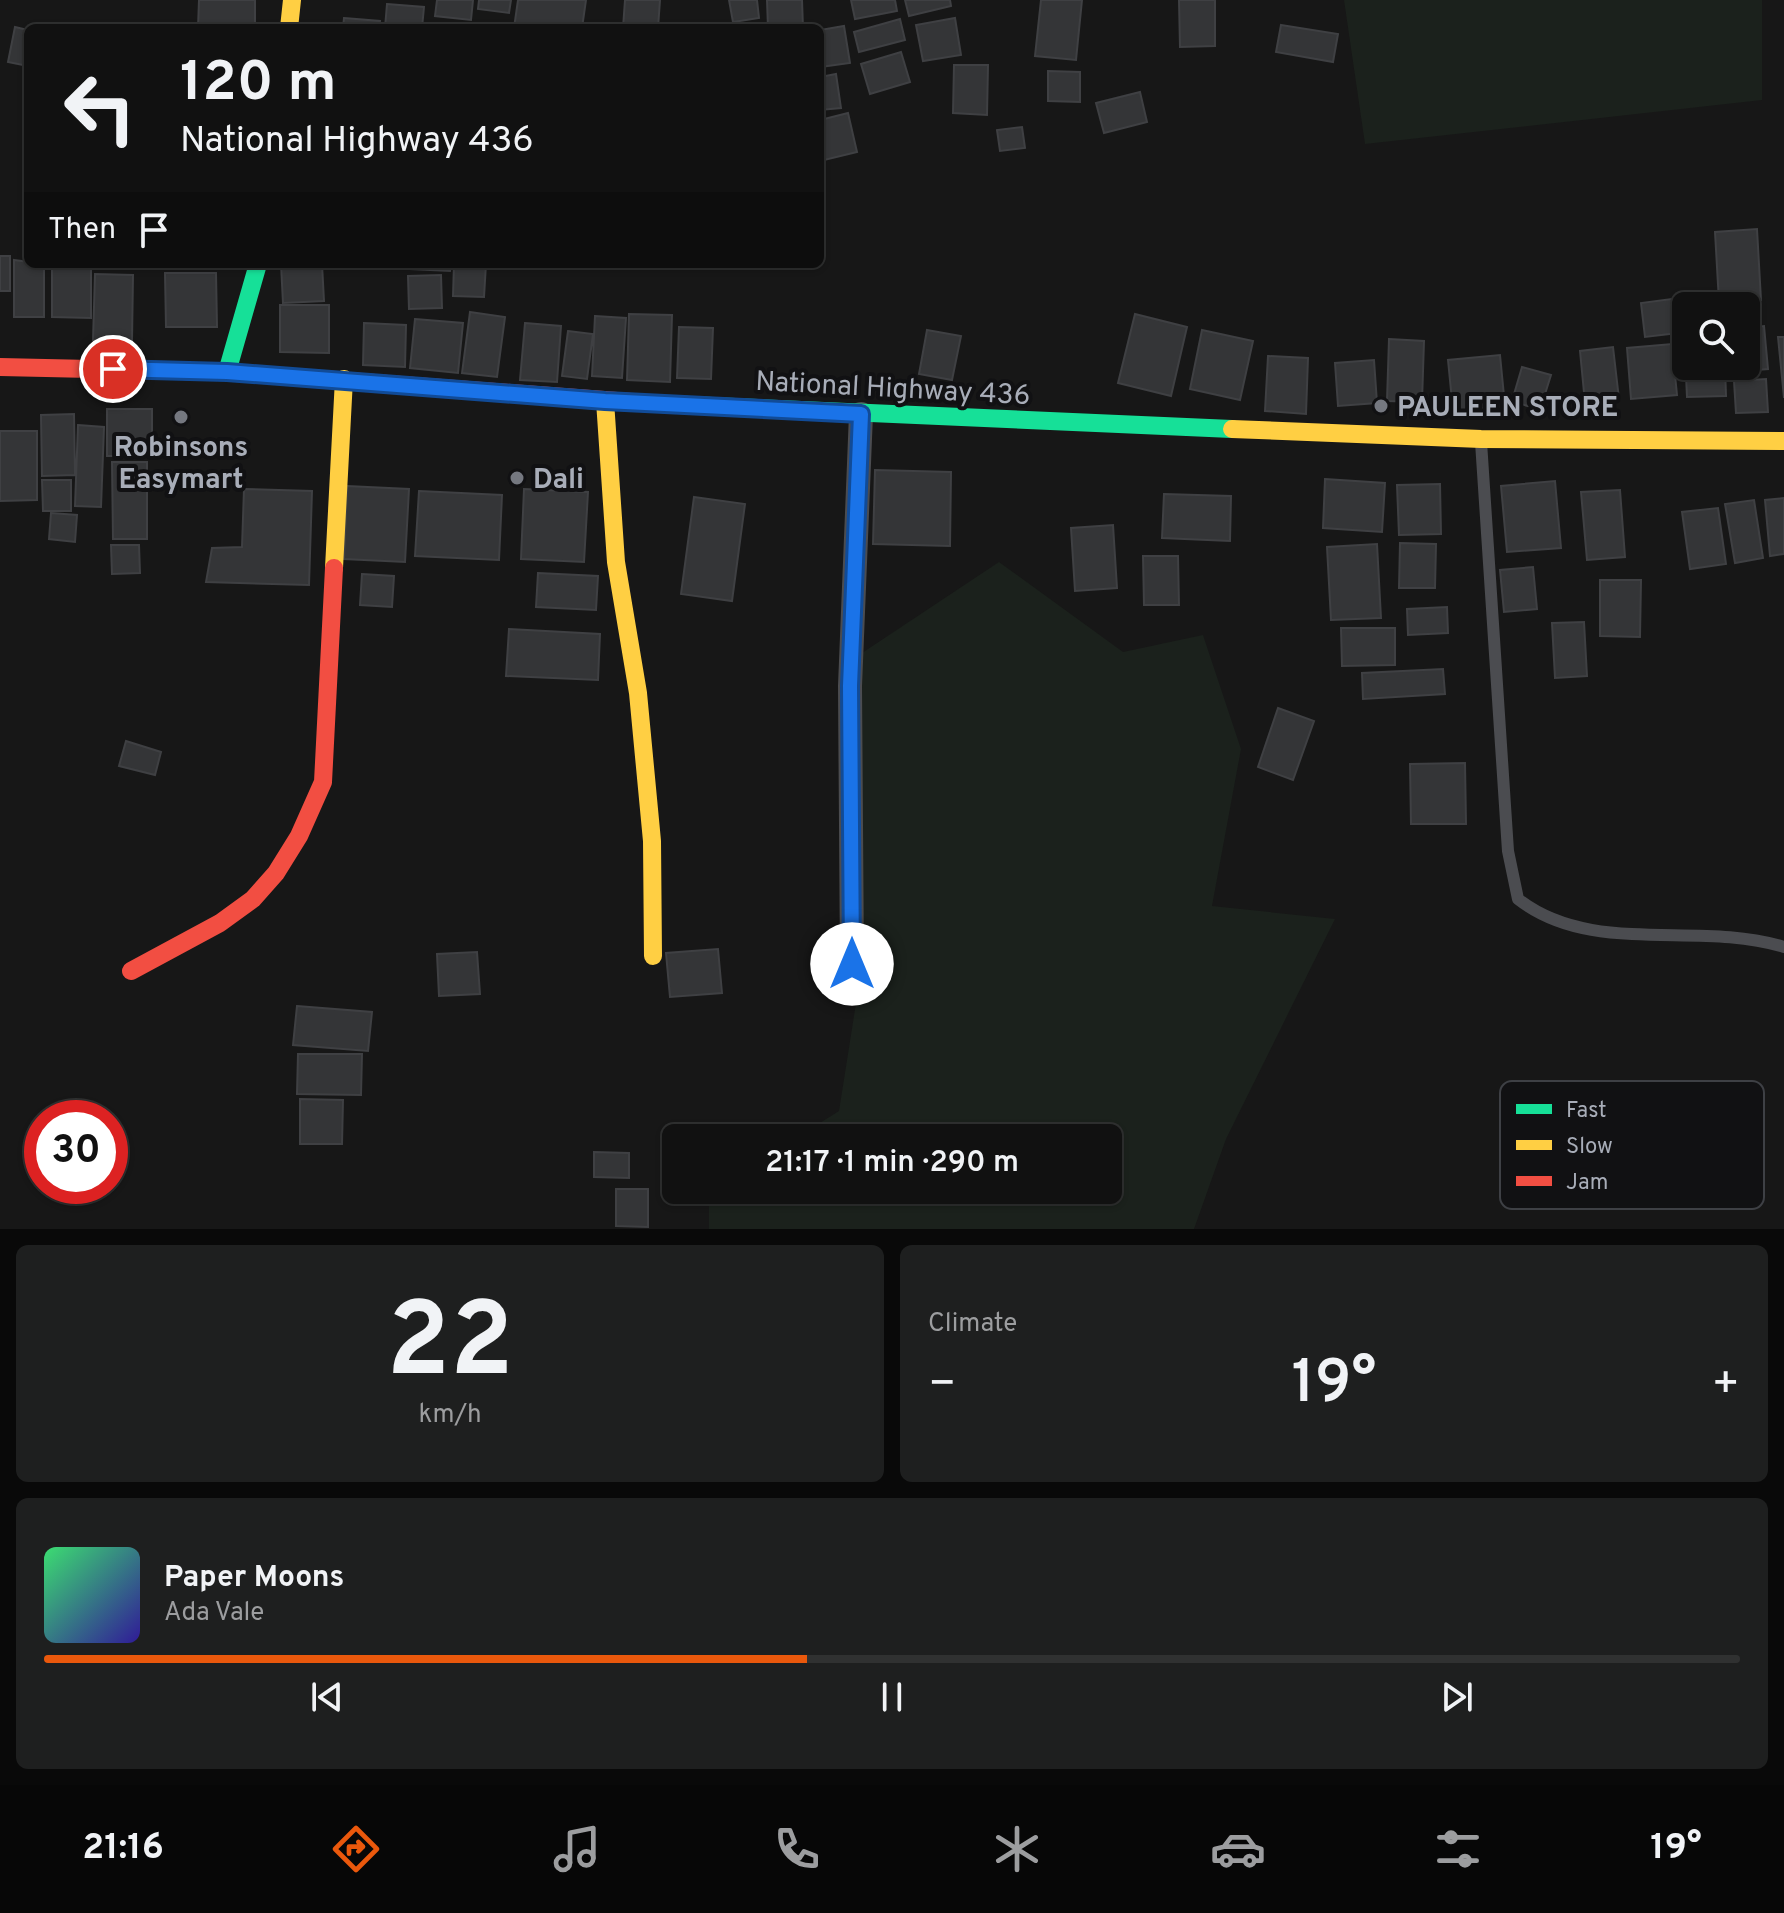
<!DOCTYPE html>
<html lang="en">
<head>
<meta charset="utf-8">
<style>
	body { margin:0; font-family:Overpass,sans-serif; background:#1e1f1f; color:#f1f3f6; height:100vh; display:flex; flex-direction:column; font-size:30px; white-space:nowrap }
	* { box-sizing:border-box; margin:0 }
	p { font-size:26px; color:#9c9d9f }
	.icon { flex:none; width:44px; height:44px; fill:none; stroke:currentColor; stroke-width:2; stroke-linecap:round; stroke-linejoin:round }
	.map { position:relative; height:1229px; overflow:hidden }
	.details { display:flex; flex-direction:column; gap:16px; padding:16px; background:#090909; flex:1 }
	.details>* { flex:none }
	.guide { position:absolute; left:24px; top:24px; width:800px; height:244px; border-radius:12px; box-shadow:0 2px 6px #0004,0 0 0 2px #303131; background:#111; color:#f1f3f6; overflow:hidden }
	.controls { position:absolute; left:1672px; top:292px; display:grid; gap:16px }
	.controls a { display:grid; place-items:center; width:88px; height:88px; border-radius:12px; background:#111; box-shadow:0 2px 6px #0004,0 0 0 2px #303131; font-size:40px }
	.speed { position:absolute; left:24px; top:1100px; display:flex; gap:16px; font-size:40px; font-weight:700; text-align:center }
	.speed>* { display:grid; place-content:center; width:104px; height:104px; border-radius:50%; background:#111; box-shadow:0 2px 6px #0004,0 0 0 2px #303131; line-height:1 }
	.speed .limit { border:12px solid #d22; background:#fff; color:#111 }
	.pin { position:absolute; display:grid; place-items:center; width:68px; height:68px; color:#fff; margin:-34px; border:4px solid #fff; border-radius:50%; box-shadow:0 2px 8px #0007 }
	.me { position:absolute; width:88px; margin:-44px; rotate:0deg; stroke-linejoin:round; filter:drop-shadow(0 0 6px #0008) }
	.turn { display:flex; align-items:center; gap:28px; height:168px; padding:0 24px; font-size:36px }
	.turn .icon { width:104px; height:104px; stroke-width:2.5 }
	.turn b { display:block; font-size:56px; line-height:68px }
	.then { display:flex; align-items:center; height:76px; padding:0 24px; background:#0003; gap:16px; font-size:30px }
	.big { font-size:60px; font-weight:600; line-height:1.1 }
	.details .tile { flex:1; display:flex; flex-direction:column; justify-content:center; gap:12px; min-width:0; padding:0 28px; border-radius:12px; background:#1e1f1f }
	.details .dial { align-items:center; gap:0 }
	.dial b { font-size:104px; line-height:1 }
	.song { display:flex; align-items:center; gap:24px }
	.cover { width:96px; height:96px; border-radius:12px; background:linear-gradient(135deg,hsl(140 70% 55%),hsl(250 70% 35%)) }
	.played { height:8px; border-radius:4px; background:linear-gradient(90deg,#ea580c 45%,#303131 45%) }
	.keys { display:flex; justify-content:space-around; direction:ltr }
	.heat { display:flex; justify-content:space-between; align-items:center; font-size:44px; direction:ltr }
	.details .tiles { flex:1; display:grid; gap:16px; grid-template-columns:1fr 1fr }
	.tile:last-child { grid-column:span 2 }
	.trip { position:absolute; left:662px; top:1124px; width:460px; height:80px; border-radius:12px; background:#111; box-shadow:0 2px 6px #0004,0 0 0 2px #303131; font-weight:600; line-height:80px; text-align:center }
	.tabs { display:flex; height:128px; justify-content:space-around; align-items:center; background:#070707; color:#9c9d9f }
	.tabs .icon { width:56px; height:56px }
	.tabs .on { color:#ea580c }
	.tabs b { font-size:36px; color:#f1f3f6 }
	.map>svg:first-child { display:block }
	.green { fill:#1b211c }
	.building { fill:#343537; stroke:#3f4043; stroke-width:2 }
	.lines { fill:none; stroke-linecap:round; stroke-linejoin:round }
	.lane { stroke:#4b4c50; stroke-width:12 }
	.street { stroke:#4b4c50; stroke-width:24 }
	.fast { stroke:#16e098; stroke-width:18 }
	.slow { stroke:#ffcf43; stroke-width:18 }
	.jam { stroke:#f24e42; stroke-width:18 }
	.route-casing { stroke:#114b97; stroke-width:20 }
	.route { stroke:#1a73e8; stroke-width:14 }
	.poi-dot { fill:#757880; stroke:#111113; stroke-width:3 }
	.labels { text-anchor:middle; stroke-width:8; stroke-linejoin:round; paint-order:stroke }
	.street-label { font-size:28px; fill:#a8adb8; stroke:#111113 }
	.poi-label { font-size:28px; font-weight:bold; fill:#a8adb8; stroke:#111113; text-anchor:start }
	.key { fill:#111113; stroke:#3e4045; stroke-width:2 }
	.key-label { font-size:22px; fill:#a8adb8 }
</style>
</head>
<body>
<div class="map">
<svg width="1784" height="1229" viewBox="0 0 1784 1229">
	<rect width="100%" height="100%" fill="#171717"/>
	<!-- green -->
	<path class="green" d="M1344 0H1762V100L1365 144Z
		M999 562 1123 652 1203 635 1241 749 1212 906 1335 919 1226 1139 1194 1229H709V1192L713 1190H1108V1138H796L839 1111 862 965 859 655Z"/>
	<!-- building -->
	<path class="building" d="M199 0H255V28H198Z
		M437 0H473L471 20 435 16Z
		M479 0H511L509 13 478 9Z
		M518 0H586L582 28H514Z
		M625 0H660L658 28H623Z
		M729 0H757L759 18 733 22Z
		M767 0H802L803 28H768Z
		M851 0H895L897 11 855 19Z
		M905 0H950L951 6 909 16Z
		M1041 0H1082L1076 60 1035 56Z
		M1179 0H1215V46L1180 47Z
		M387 4 424 7 422 28H385Z
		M344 18 380 21 379 28H343Z
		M955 18 961 55 923 61 916 25Z
		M900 19 905 40 859 52 854 32Z
		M1281 25 1338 34 1333 62 1276 52Z
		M844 26 850 63 820 67V30Z
		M15 27 28 30V66L8 62Z
		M901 52 910 82 870 94 861 64Z
		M954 65H988L987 115 953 113Z
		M1048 71 1080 72V102L1048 101Z
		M836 74 841 108 820 110V77Z
		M1140 92 1147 122 1104 133 1096 103Z
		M848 113 857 152 820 161V120Z
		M1022 127 1025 148 1000 151 997 130Z
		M1757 229 1761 300 1719 302 1715 232Z
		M0 256H10V291H0Z
		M14 260 44 264V317H14Z
		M52 264H91V318L52 317Z
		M281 264H322L324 301 283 303Z
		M410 264H451L450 271 410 269Z
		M454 264H486L484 297 453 296Z
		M165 273H216L217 327H166Z
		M95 274 133 275 132 341 93 340Z
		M441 275 442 308 409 309 408 276Z
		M1694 296 1696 306H1686V332L1645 337 1641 303Z
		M280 305H329V353L280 352Z
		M470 312 505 317 497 377 462 373Z
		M629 314 672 315 670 382 627 380Z
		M1135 314 1187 327 1171 396 1118 383Z
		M595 316 626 318 622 378 592 376Z
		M415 319 463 323 458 373 410 368Z
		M364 323 406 325 405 367 363 365Z
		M525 323 561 326 557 382 520 380Z
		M1764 326 1768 369 1732 372V366H1746V328Z
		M679 327 713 328 711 379 677 378Z
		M927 330 961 336 952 380 919 374Z
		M1202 330 1253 341 1240 400 1190 389Z
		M568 331 593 334 587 379 562 376Z
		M1778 337H1784V398Z
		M1389 339 1424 341 1422 402 1387 401Z
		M1672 344 1677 395 1631 399 1627 348Z
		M1613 347 1619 399 1585 403 1580 351Z
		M1500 355 1505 406 1453 411 1448 360Z
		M1685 355 1686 366H1725L1726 396 1687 397Z
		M1268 356 1308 358 1306 414 1265 411Z
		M1374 360 1377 403 1338 406 1335 363Z
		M1522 367 1551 375 1540 410 1512 401Z
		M1766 379 1768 412 1736 413 1734 381Z
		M107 409H152V456H107Z
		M74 414 75 475 42 476 41 415Z
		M78 425 104 427 101 507 75 506Z
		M0 431H37V500L0 501Z
		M112 462H147V539H113Z
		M875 470 951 472 950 546 873 544Z
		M1325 479 1385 483 1382 532 1323 528Z
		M42 480H71V511H43Z
		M1555 481 1561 548 1507 552 1501 486Z
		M1440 484 1441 534 1399 535 1397 485Z
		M347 486 409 489 405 562 344 559Z
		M244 489 312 491 309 585 206 582 212 548 242 547Z
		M524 489 588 492 584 562 521 559Z
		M1620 490 1625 557 1587 560 1581 492Z
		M419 491 502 495 499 560 415 556Z
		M1164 494 1231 496 1230 541 1162 538Z
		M694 497 745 504 732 601 681 594Z
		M1784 498V554L1770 556 1765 500Z
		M1754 500 1763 558 1735 563 1725 504Z
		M1718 508 1726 564 1690 569 1682 512Z
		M51 513 77 515 75 542 49 539Z
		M1113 525 1117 588 1075 591 1071 528Z
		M1400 543 1436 544 1435 588H1399Z
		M1377 544 1381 618 1331 620 1327 547Z
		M111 545H139L140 573 112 574Z
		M1143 556H1178L1179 605H1144Z
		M1533 567 1537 609 1504 612 1500 570Z
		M538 573 598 576 596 610 536 607Z
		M362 574 394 576 392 607 360 605Z
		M1600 580H1641L1640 637 1600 636Z
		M1447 607 1448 633 1408 635 1407 609Z
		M1584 622 1587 676 1555 678 1552 623Z
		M1341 628H1395V665L1342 666Z
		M509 629 600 634 598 680 506 676Z
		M1443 669 1445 694 1363 699 1362 673Z
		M1278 708 1314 721 1293 780 1258 767Z
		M126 741 161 752 155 775 119 766Z
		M1465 763 1466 824H1411L1410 764Z
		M718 949 722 993 670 997 666 953Z
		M477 952 480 994 439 996 437 954Z
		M297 1006 372 1012 368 1051 293 1045Z
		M298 1054H362L361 1095 297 1094Z
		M300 1099 343 1100 342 1144H300Z
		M594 1152 629 1153V1178L594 1177Z
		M616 1189H648V1227L616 1226Z"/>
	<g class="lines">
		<!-- lane -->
		<path class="lane" d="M1481 442 1508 851 1518 899C1592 957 1698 920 1784 947"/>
		<!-- street -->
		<path class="street" d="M852 964 850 686 861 414"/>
		<!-- fast -->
		<path class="fast" d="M227 372 258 264
			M644 403 1232 429"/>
		<!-- slow -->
		<path class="slow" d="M289 28 292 0
			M605 401 616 562 638 693 652 841 653 956
			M1232 429 1481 439 1784 441
			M334 568 344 379"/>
		<!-- jam -->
		<path class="jam" d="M0 367 227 372 644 403
			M131 971 220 923 253 899 276 873 299 836 323 782 334 568"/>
	</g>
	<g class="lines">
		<defs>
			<path id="route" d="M113 369 227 372 605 401 861 414 850 686 852 964"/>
		</defs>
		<!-- route casing -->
		<use href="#route" class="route-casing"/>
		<!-- route -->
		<use href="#route" class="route"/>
	</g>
	<!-- markers -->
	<g class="poi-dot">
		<circle cx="1381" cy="406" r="8"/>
		<circle cx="181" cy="417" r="8"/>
		<circle cx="517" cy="478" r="8"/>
	</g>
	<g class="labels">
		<!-- street labels -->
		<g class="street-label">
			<text transform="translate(893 387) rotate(3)" y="10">National Highway 436</text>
		</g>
		<!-- poi labels -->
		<g class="poi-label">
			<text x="1397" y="416">PAULEEN STORE</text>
			<text x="181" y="456" text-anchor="middle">Robinsons<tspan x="181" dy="32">Easymart</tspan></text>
			<text x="533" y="488">Dali</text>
		</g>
	</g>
	<!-- legend -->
	<rect x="1500" y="1081" width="264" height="128" rx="12" class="key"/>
	<rect x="1516" y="1104" width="36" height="10" fill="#16e098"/>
	<rect x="1516" y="1140" width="36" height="10" fill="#ffcf43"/>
	<rect x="1516" y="1176" width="36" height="10" fill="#f24e42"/>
	<g class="key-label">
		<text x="1566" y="1117">Fast</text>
		<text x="1566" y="1153">Slow</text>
		<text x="1566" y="1189">Jam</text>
	</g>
</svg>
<div class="controls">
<a><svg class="icon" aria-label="search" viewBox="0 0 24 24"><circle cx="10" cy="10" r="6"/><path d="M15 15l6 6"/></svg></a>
</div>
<div class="speed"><div class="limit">30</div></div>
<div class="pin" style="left:113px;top:369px;background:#d93025"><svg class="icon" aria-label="arrive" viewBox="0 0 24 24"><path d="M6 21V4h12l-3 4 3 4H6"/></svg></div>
<svg class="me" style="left:852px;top:964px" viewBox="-20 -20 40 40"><circle r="19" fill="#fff"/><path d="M0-13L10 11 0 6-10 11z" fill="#1a73e8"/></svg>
<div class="trip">21:17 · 1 min · 290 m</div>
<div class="guide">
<div class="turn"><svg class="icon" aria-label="left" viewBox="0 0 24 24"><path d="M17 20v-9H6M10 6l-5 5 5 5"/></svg><div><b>120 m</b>National Highway 436</div></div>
<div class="then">Then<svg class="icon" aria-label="arrive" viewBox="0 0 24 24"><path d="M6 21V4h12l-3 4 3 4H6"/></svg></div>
</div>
</div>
<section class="details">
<div class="tiles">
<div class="tile dial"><b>22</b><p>km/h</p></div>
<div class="tile"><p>Climate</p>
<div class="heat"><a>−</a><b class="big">19°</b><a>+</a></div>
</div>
<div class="tile">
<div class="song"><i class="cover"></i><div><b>Paper Moons</b><p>Ada Vale</p></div></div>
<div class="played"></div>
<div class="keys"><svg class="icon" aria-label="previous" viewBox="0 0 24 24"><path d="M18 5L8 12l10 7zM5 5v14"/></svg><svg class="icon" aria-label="pause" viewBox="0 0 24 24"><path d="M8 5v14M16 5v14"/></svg><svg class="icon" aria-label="next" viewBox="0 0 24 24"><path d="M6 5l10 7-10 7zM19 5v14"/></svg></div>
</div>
</div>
</section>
<nav class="tabs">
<b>21:16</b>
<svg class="icon on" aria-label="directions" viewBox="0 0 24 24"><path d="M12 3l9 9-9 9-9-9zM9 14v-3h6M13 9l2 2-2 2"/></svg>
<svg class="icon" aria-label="music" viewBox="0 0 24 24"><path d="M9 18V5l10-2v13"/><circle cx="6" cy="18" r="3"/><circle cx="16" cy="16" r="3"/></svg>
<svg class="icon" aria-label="phone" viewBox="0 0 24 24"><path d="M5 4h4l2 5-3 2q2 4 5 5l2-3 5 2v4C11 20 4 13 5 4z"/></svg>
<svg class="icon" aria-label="climate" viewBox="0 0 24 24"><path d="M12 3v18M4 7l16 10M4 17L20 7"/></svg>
<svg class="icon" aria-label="car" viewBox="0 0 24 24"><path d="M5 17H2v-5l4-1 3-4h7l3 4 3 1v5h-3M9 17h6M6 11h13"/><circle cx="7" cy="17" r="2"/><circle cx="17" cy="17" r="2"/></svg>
<svg class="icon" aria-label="filters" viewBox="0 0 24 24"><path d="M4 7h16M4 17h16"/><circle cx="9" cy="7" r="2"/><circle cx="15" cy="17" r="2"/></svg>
<b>19°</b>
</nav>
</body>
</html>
